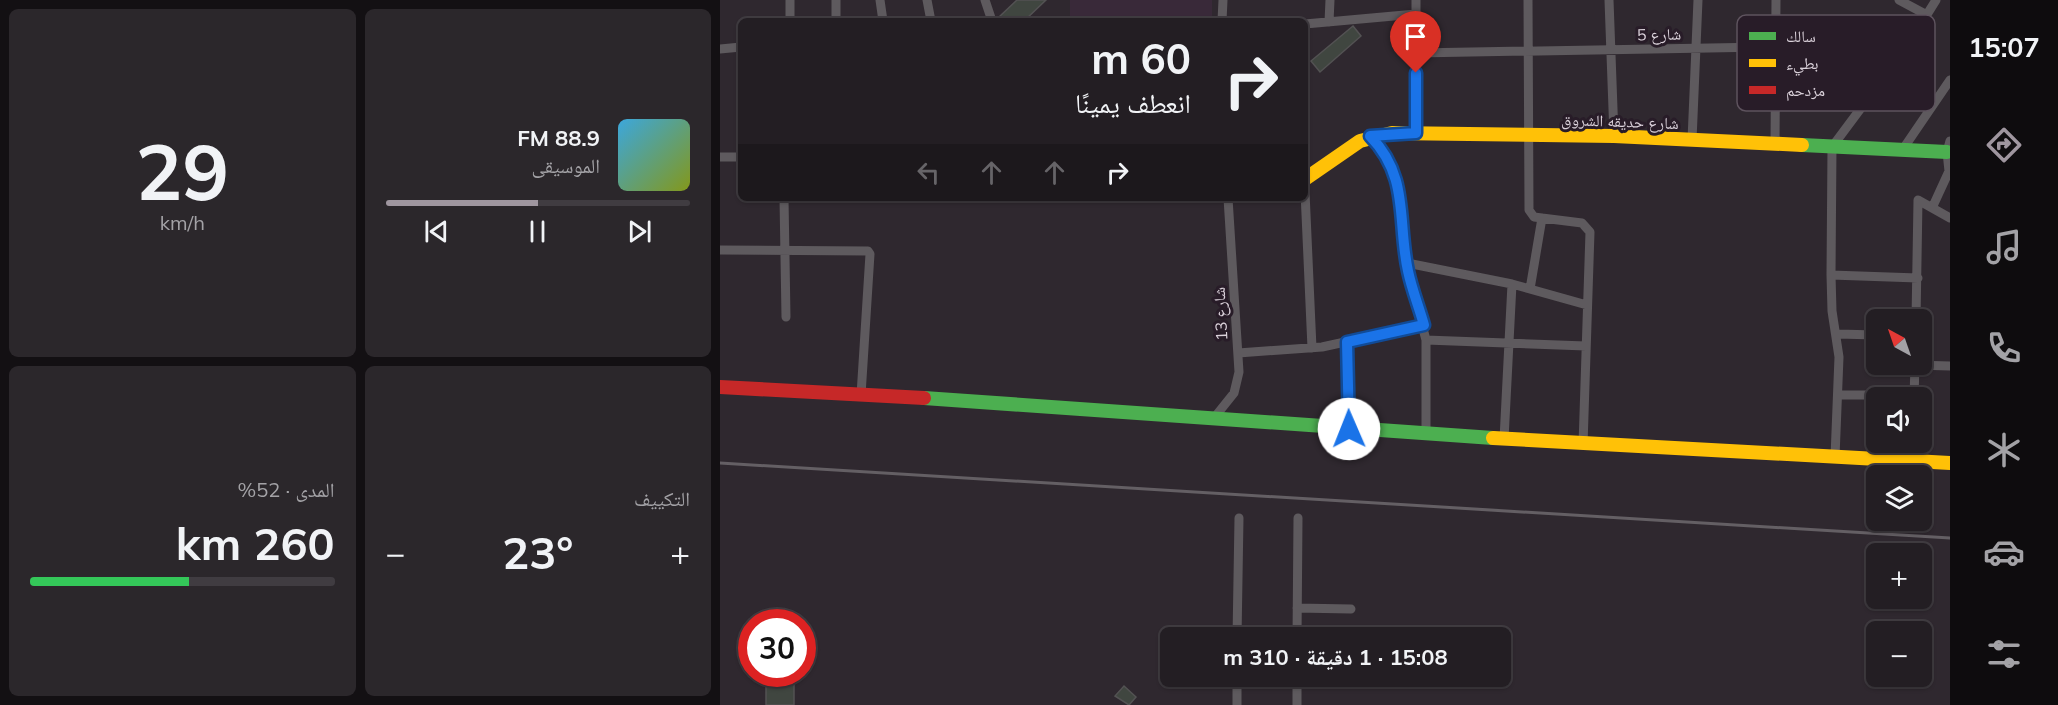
<!DOCTYPE html>
<html lang="ar">
<head>
<meta charset="utf-8">
<style>
	body { margin:0; font-family:Mulish,"Noto Naskh Arabic",sans-serif; background:#2b272b; color:#f1f3f6; direction:rtl; height:100vh; display:flex; flex-direction:column; font-size:22px; white-space:nowrap }
	* { box-sizing:border-box; margin:0 }
	p { font-size:20px; color:#a3a2a6 }
	.icon { flex:none; width:33px; height:33px; fill:none; stroke:currentColor; stroke-width:2; stroke-linecap:round; stroke-linejoin:round }
	.map { position:relative; flex:1; overflow:hidden; direction:ltr }
	.drawer { display:flex; flex-direction:column; gap:9px; padding:9px; background:#131013; width:720px }
	.drawer>* { flex:none }
	.banner { position:absolute; left:18px; top:18px; width:570px; height:183px; border-radius:9px; box-shadow:0 2px 4px #0004,0 0 0 2px #403c41; direction:rtl; background:#231e23; color:#f1f3f6; overflow:hidden }
	.needle { width:39px; rotate:320deg }
	.tools { position:absolute; left:1146px; top:309px; display:grid; gap:12px }
	.tools a { display:grid; place-items:center; width:66px; height:66px; border-radius:9px; background:#231e23; box-shadow:0 2px 4px #0004,0 0 0 2px #403c41; font-size:30px }
	.speed { position:absolute; left:18px; top:609px; display:flex; gap:12px; font-size:30px; font-weight:700; text-align:center }
	.speed>* { display:grid; place-content:center; width:78px; height:78px; border-radius:50%; background:#231e23; box-shadow:0 2px 4px #0004,0 0 0 2px #403c41; line-height:1 }
	.speed .limit { border:9px solid #d22; background:#fff; color:#111 }
	.pin { position:absolute; display:grid; place-items:center; width:51px; height:51px; color:#fff; margin:-62px -26px; border-radius:50% 50% 50% 0; rotate:-45deg; box-shadow:0 0 6px #0007 }
	.pin .icon { rotate:45deg }
	.me { position:absolute; width:66px; margin:-33px; rotate:359deg; stroke-linejoin:round; filter:drop-shadow(0 0 4px #0008) }
	.turn { display:flex; align-items:center; gap:21px; height:126px; padding:0 18px; font-size:27px }
	.turn .icon { width:78px; height:78px; stroke-width:2.5 }
	.turn b { display:block; font-size:42px; line-height:51px }
	.lanes { display:flex; align-items:center; height:57px; padding:0 18px; background:#0003; justify-content:center; gap:30px; direction:ltr }
	.lanes .off { opacity:.35 }
	.big { font-size:45px; font-weight:700; line-height:1.1 }
	.drawer .widget { flex:1; display:flex; flex-direction:column; justify-content:center; gap:9px; min-width:0; padding:0 21px; border-radius:9px; background:#2b272b }
	.drawer .dial { align-items:center; gap:0 }
	.dial b { font-size:78px; line-height:1 }
	.song { display:flex; align-items:center; gap:18px }
	.cover { width:72px; height:72px; border-radius:9px; background:linear-gradient(135deg,hsl(200 70% 55%),hsl(70 70% 35%)) }
	.played { height:6px; border-radius:3px; background:linear-gradient(90deg,#9f969f 50%,#403c41 50%) }
	.keys { display:flex; justify-content:space-around; direction:ltr }
	.heat { display:flex; justify-content:space-between; align-items:center; font-size:33px; direction:ltr }
	.charge { height:9px; border-radius:4px; background:linear-gradient(90deg,#34c759 52%,#403c41 0) }
	.drawer .tiles { flex:1; display:grid; gap:9px; grid-template-columns:repeat(2,1fr) }
	.trip { position:absolute; left:440px; top:627px; width:351px; height:60px; border-radius:9px; background:#231e23; box-shadow:0 2px 4px #0004,0 0 0 2px #403c41; font-weight:700; line-height:60px; text-align:center; direction:rtl }
	main { display:flex; flex:1; min-height:0 }
	.tabs { display:flex; flex-direction:column; width:108px; justify-content:space-around; align-items:center; background:#0e0c0e; color:#a3a2a6 }
	.tabs .icon { width:42px; height:42px }
	.tabs .on { color:#9f969f }
	.tabs b { font-size:27px; color:#f1f3f6 }
	.map>svg:first-child { display:block }
	.built { fill:#392939 }
	.building { fill:#404640; stroke:#535253; stroke-width:1.5 }
	.lines { fill:none; stroke-linecap:round; stroke-linejoin:round }
	.street { stroke:#5e5a5e; stroke-width:9 }
	.fast { stroke:#4caf50; stroke-width:14 }
	.slow { stroke:#ffc107; stroke-width:14 }
	.jam { stroke:#c62828; stroke-width:14 }
	.rail { stroke:#645f64; stroke-width:3 }
	.route-casing { stroke:#114b97; stroke-width:15 }
	.route { stroke:#1a73e8; stroke-width:10 }
	.labels { text-anchor:middle; stroke-width:6; stroke-linejoin:round; paint-order:stroke }
	.street-label { font-size:16px; fill:#dbd2db; stroke:#281c28 }
	.key { fill:#281c28; stroke:#5e535e; stroke-width:1.5 }
	.key-label { font-size:16px; fill:#dbd2db }
</style>
</head>
<body>
<main>
<nav class="tabs">
<b>15:07</b>
<svg class="icon on" aria-label="directions" viewBox="0 0 24 24"><path d="M12 3l9 9-9 9-9-9zM9 14v-3h6M13 9l2 2-2 2"/></svg>
<svg class="icon" aria-label="music" viewBox="0 0 24 24"><path d="M9 18V5l10-2v13"/><circle cx="6" cy="18" r="3"/><circle cx="16" cy="16" r="3"/></svg>
<svg class="icon" aria-label="phone" viewBox="0 0 24 24"><path d="M5 4h4l2 5-3 2q2 4 5 5l2-3 5 2v4C11 20 4 13 5 4z"/></svg>
<svg class="icon" aria-label="climate" viewBox="0 0 24 24"><path d="M12 3v18M4 7l16 10M4 17L20 7"/></svg>
<svg class="icon" aria-label="car" viewBox="0 0 24 24"><path d="M5 17H2v-5l4-1 3-4h7l3 4 3 1v5h-3M9 17h6M6 11h13"/><circle cx="7" cy="17" r="2"/><circle cx="17" cy="17" r="2"/></svg>
<svg class="icon" aria-label="filters" viewBox="0 0 24 24"><path d="M4 7h16M4 17h16"/><circle cx="9" cy="7" r="2"/><circle cx="15" cy="17" r="2"/></svg>
</nav>
<div class="map">
<svg width="1230" height="705" viewBox="0 0 1230 705">
	<rect width="100%" height="100%" fill="#2f282f"/>
	<!-- built -->
	<path class="built" d="M350 0H492V21H350Z"/>
	<!-- building -->
	<path class="building" d="M297 0H326L304 21H294L290 17 285 21H279L278 18Z
		M633 26 641 36 600 72 591 61Z
		M46 684H74V705H46Z
		M404 686 416 697 409 705 395 696Z"/>
	<g class="lines">
		<!-- street -->
		<path class="street" d="M116 0V21
			M160 0 163 21
			M207 0 211 21
			M265 0 272 21
			M808 0 809 210 814 217 862 223 870 232 863 445
			M889 0 894 136
			M1179 0 1207 15
			M70 21V0
			M502 21 503 0
			M609 22 610 0
			M585 24 696 14
			M0 49 21 47
			M696 53 1100 46 1183 51
			M696 133V0
			M650 136 668 158 679 184 688 272 706 340V434
			M972 140 978 0
			M1055 144 1056 0
			M1183 149 1230 80
			M0 157H21
			M585 192 592 348
			M64 198 66 317
			M1213 206 1229 171 1227 152 1230 141
			M0 250 148 251 150 254 141 395
			M687 263 792 284 867 305
			M1111 275 1198 278
			M810 289 822 218
			M1196 320 1198 200 1230 218
			M1118 334 1156 335
			M706 340 866 346
			M627 342 629 429
			M518 353 602 347 703 325
			M1195 365 1230 366
			M1118 395H1194
			M1194 398 1195 364
			M494 418 514 393 519 372 508 198
			M784 439 792 284
			M1115 457 1119 357 1112 311 1111 275 1112 147 1188 45 1216 0
			M1191 461 1192 442
			M577 608 631 609
			M460 634 517 635
			M517 638 519 518
			M577 638 578 518
			M577 676V705
			M517 705V676"/>
		<!-- fast -->
		<path class="fast" d="M1082 145 1227 152
			M204 398 773 438"/>
		<!-- slow -->
		<path class="slow" d="M585 179 640 141 672 133 894 136 1082 145
			M773 438 1230 463"/>
		<!-- jam -->
		<path class="jam" d="M0 387 204 398"/>
		<!-- rail -->
		<path class="rail" d="M0 463 1230 538"/>
	</g>
	<g class="lines">
		<defs>
			<path id="route" d="M629 429 627 342 704 325C699 307 692 290 688 271 677 221 690 177 650 136L696 133V73"/>
		</defs>
		<!-- route casing -->
		<use href="#route" class="route-casing"/>
		<!-- route -->
		<use href="#route" class="route"/>
	</g>
	<g class="labels">
		<!-- street labels -->
		<g class="street-label">
			<text transform="translate(939 34) rotate(-1)" y="6">شارع 5</text>
			<text transform="translate(900 121) rotate(2)" y="6">شارع حديقه الشروق</text>
			<text transform="translate(500 314) rotate(-93)" y="6">شارع 13</text>
		</g>
	</g>
	<!-- legend -->
	<rect x="1017" y="15" width="198" height="96" rx="9" class="key"/>
	<rect x="1029" y="32" width="27" height="8" fill="#4caf50"/>
	<rect x="1029" y="59" width="27" height="8" fill="#ffc107"/>
	<rect x="1029" y="86" width="27" height="8" fill="#c62828"/>
	<g class="key-label">
		<text x="1066" y="42">سالك</text>
		<text x="1066" y="69">بطيء</text>
		<text x="1066" y="96">مزدحم</text>
	</g>
</svg>
<div class="tools">
<a><svg class="needle" viewBox="-14 -14 28 28"><path d="M0-13l5 13h-10z" fill="#e53935"/><path d="M0 13l5-13h-10z" fill="#a3a2a6"/></svg></a>
<a><svg class="icon" aria-label="sound" viewBox="0 0 24 24"><path d="M4 9h4l5-4v14l-5-4H4zM17 9q2 3 0 6"/></svg></a>
<a><svg class="icon" aria-label="layers" viewBox="0 0 24 24"><path d="M12 4l9 5-9 5-9-5zM3 14l9 5 9-5"/></svg></a>
<a>+</a>
<a>−</a>
</div>
<div class="speed"><div class="limit">30</div></div>
<div class="pin" style="left:696px;top:73px;background:#d93025"><svg class="icon" aria-label="arrive" viewBox="0 0 24 24"><path d="M6 21V4h12l-3 4 3 4H6"/></svg></div>
<svg class="me" style="left:629px;top:429px" viewBox="-20 -20 40 40"><circle r="19" fill="#fff"/><path d="M0-13L10 11 0 6-10 11z" fill="#1a73e8"/></svg>
<div class="trip">15:08 · 1 دقيقة · 310 m</div>
<div class="banner">
<div class="turn"><svg class="icon" aria-label="right" viewBox="0 0 24 24"><path d="M7 20v-9h11M14 6l5 5-5 5"/></svg><div><b>60 m</b>انعطف يمينًا</div></div>
<div class="lanes"><svg class="icon off" aria-label="left" viewBox="0 0 24 24"><path d="M17 20v-9H6M10 6l-5 5 5 5"/></svg><svg class="icon off" aria-label="ahead" viewBox="0 0 24 24"><path d="M12 20V5M6 11l6-6 6 6"/></svg><svg class="icon off" aria-label="ahead" viewBox="0 0 24 24"><path d="M12 20V5M6 11l6-6 6 6"/></svg><svg class="icon" aria-label="right" viewBox="0 0 24 24"><path d="M7 20v-9h11M14 6l5 5-5 5"/></svg></div>
</div>
</div>
<section class="drawer">
<div class="tiles">
<div class="widget">
<div class="song"><i class="cover"></i><div><b>88.9 FM</b><p>الموسيقى</p></div></div>
<div class="played"></div>
<div class="keys"><svg class="icon" aria-label="previous" viewBox="0 0 24 24"><path d="M18 5L8 12l10 7zM5 5v14"/></svg><svg class="icon" aria-label="pause" viewBox="0 0 24 24"><path d="M8 5v14M16 5v14"/></svg><svg class="icon" aria-label="next" viewBox="0 0 24 24"><path d="M6 5l10 7-10 7zM19 5v14"/></svg></div>
</div>
<div class="widget dial"><b>29</b><p>km/h</p></div>
<div class="widget"><p>التكييف</p>
<div class="heat"><a>−</a><b class="big">23°</b><a>+</a></div>
</div>
<div class="widget"><p>المدى · 52%</p><b class="big">260 km</b><div class="charge"></div></div>
</div>
</section>
</main>
</body>
</html>
